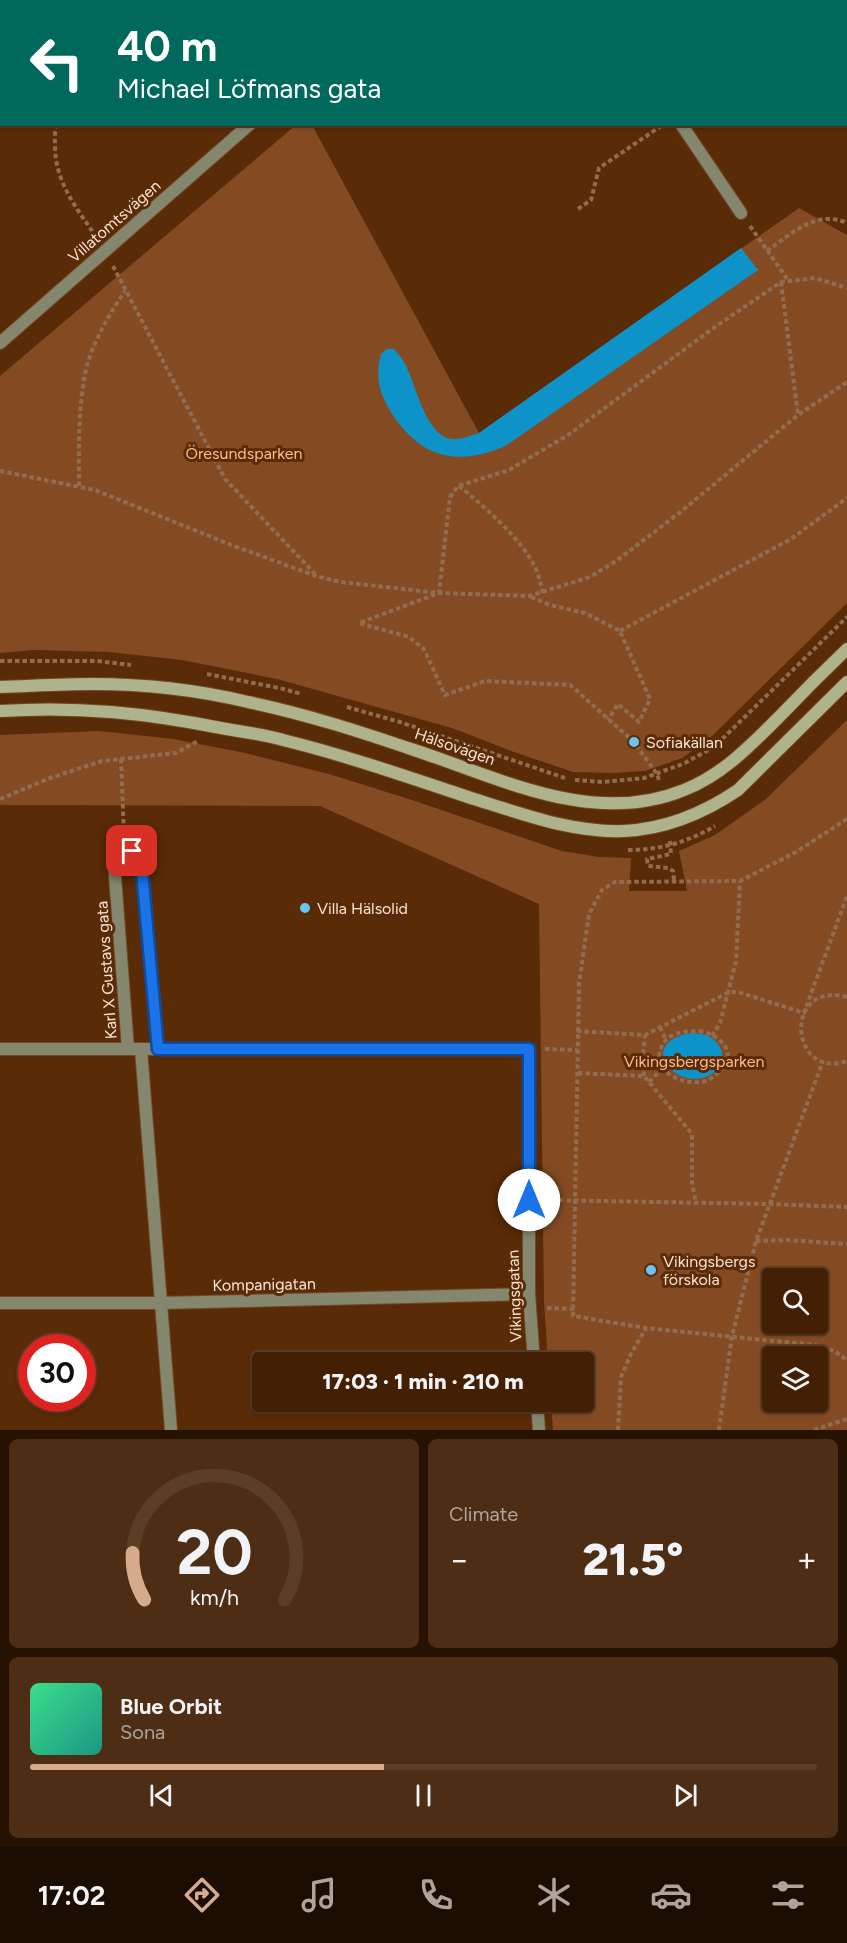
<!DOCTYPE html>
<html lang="en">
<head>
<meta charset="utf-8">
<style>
	body { margin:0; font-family:Figtree,sans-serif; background:#4d2d13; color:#f1f3f6; height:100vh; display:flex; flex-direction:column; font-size:22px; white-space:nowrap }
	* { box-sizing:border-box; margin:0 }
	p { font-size:20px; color:#afa39a }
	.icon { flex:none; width:33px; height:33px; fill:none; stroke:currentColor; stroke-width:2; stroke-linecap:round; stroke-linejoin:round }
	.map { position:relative; height:1430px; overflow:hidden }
	.panel { display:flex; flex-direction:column; gap:9px; padding:9px; background:#251202; flex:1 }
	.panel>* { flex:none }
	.top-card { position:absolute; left:0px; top:0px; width:848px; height:126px; box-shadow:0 2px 4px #0004,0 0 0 2px #5b3e26; background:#00695c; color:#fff; overflow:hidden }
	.controls { position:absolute; left:762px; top:1268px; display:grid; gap:12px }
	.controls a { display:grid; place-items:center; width:66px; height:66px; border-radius:6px; background:#432004; box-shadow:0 2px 4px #0004,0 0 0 2px #5b3e26; font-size:30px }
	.speed { position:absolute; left:18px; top:1334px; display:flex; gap:12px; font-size:30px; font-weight:700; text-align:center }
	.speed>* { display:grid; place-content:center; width:78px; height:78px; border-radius:50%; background:#432004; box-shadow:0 2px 4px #0004,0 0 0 2px #5b3e26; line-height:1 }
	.speed .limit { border:9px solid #d22; background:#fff; color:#111 }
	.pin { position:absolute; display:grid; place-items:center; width:51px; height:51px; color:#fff; margin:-26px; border-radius:12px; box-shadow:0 3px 9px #0006 }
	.me { position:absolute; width:66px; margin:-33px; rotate:0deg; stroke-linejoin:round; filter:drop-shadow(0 0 4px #0008) }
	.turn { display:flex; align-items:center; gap:21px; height:126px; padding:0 18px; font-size:27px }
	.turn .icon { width:78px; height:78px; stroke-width:2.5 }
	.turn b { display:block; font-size:42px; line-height:51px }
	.big { font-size:45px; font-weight:800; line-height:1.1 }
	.panel .card { flex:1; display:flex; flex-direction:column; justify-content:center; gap:9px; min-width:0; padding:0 21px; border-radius:9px; background:#4d2d13 }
	.panel .dial { align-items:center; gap:0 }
	.dial svg { height:156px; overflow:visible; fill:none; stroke:#5b3e26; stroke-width:7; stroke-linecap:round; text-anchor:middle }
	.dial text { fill:#f1f3f6; stroke:none }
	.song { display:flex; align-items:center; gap:18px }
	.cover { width:72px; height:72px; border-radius:9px; background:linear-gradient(135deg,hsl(150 70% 55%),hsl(170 70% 35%)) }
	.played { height:6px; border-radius:3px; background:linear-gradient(90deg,#d6ab8b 45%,#5b3e26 45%) }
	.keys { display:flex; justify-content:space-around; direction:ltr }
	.heat { display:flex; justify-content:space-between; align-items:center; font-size:33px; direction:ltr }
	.panel .tiles { flex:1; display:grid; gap:9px; grid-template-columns:1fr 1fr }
	.card:last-child { grid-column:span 2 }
	.trip { position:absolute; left:252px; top:1352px; width:342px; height:60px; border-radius:6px; background:#432004; box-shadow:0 2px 4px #0004,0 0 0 2px #5b3e26; font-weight:800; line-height:60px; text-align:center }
	.dock { display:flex; height:96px; justify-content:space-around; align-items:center; background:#1b0d02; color:#afa39a }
	.dock .icon { width:42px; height:42px }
	.dock .current { color:#d6ab8b }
	.dock b { font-size:27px; color:#f1f3f6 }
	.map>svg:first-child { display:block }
	.green { fill:#844b23; fill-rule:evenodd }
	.water { fill:#0d93c8 }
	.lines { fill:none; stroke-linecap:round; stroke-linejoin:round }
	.street-casing { stroke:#734827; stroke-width:14 }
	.secondary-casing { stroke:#734827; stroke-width:14 }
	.path { stroke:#926c4f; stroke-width:4; stroke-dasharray:4.5 3; stroke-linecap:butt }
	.street { stroke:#84876e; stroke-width:12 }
	.secondary { stroke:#aeb38b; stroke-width:12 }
	.route-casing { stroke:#114b97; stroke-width:15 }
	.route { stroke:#1a73e8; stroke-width:10 }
	.poi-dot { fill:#6ac3f1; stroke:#592b06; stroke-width:2 }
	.labels { text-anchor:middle; stroke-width:6; stroke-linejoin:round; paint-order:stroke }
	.street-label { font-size:16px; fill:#fbe3d5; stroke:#592b06 }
	.park-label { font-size:16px; fill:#fdbb92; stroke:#592b06 }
	.poi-label { font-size:16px; fill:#fbe3d5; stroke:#592b06; text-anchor:start }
</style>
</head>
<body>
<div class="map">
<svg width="847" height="1430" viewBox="0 0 847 1430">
	<rect width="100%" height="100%" fill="#592b06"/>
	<!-- green -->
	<path class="green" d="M296 125H312L479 433 799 208 847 235V603L708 740 682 758 645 771 613 773 573 772 514 752 452 728 277 679 182 660 108 652 34 650 0 653V376Z
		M847 720V1430H553L551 1401H584V1362H548L544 1301 539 904 320 806 0 805V735L99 731 173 739 245 753 329 774 409 799 562 851 599 857 631 858 629 891H687L679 851 715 835 766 799ZM772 1278H818V1323H772ZM772 1356H818V1401H772Z"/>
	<!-- water -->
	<path class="water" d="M741 248 758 270 507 445C487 454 467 460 444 455 418 450 394 422 384 399 377 385 377 368 381 354L387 349H394C398 354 403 359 405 364 416 384 425 435 451 439 460 440 470 436 479 433Z
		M692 1033C696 1033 702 1034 706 1035 724 1042 729 1063 712 1074 677 1095 633 1042 692 1033Z"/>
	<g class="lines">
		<defs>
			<path id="street" d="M242 0V2
				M474 0 478 2
				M337 2V0
				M681 124 741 213
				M0 343 250 124
				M0 1049H529V1294L534 1362
				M128 1049 114 863C119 854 123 851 132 851L141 860 158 1049
				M141 1049 171 1430
				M0 1303H161L529 1294
				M537 1401 539 1430"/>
			<path id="secondary" d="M0 687C31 686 62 684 92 684 144 684 198 690 248 702 306 714 361 732 417 751 502 779 594 827 684 790 723 775 753 743 782 714 803 692 825 670 847 649
				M0 711C78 706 145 713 221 728 242 732 263 734 283 740 348 756 411 778 474 799 523 814 572 833 624 831 666 829 704 813 738 790L847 682"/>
		</defs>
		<!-- street casing -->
		<use href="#street" class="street-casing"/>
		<!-- secondary casing -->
		<use href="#secondary" class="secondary-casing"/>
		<!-- path -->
		<path class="path" d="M97 2V0
			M541 2V0
			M57 124C54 132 55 140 55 148 56 184 78 210 97 238
			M578 209 591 200 599 168 664 124
			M750 226 788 280
			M767 251C791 234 816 209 847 223
			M113 266 225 479 316 575
			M781 282 798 415
			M0 471 95 490 234 546 319 577 341 582 439 593 529 596 590 577 616 561 678 514 798 415 847 382
			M79 486C79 450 78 410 85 374 91 345 108 316 125 291
			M459 486C483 505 520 538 534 565 539 574 540 583 543 593
			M531 597 550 605 585 613 620 631 650 699 639 722 618 704 608 720
			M620 631 791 539 847 498
			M0 661H97L131 665
			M207 674 279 688 302 694
			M347 707 400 722 565 778
			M121 759 124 836
			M575 780 603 782 644 778 683 764 714 747 847 617
			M659 780 657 774 634 742 570 685 485 681 445 695 424 649 409 637 359 623 439 593 450 497 458 486 509 470 568 435 715 327 781 282 815 278 847 288
			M0 799 50 778 102 761 176 753 198 741
			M847 819 796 852 740 881 615 882 602 890 589 914 579 984 573 1316 646 1328 815 1345 834 1351 847 1360
			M670 841 671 854 647 859 648 866 669 868 673 871 674 880
			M628 850C660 850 688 842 715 826
			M847 997C782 980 790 1081 847 1061
			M660 1027 666 1040
			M577 1031 645 1035 729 992H738L804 1013 847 896
			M699 1031C709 1033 721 1038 726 1048 730 1056 726 1064 721 1070 717 1074 711 1079 706 1081 685 1087 649 1072 662 1046 668 1032 686 1031 699 1031Z
			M712 1036 720 1023 736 961 740 881
			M545 1049 577 1050
			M578 1073 644 1076 692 1134V1182L696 1204
			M644 1076 643 1056 645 1035
			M649 1082 663 1068
			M544 1200 768 1204 847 1207
			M756 1241 787 1240 847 1244
			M547 1308 574 1309
			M618 1430 621 1377 631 1354 646 1328
			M719 1430 732 1336 756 1241 823 1061
			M814 1430 847 1419"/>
		<!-- street -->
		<use href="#street" class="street"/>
		<!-- secondary -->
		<use href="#secondary" class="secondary"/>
	</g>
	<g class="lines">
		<defs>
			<path id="route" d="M132 851 141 860 158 1049H529V1200"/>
		</defs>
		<!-- route casing -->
		<use href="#route" class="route-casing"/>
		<!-- route -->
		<use href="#route" class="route"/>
	</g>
	<!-- markers -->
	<g class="poi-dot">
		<circle cx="634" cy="742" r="6"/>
		<circle cx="305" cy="908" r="6"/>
		<circle cx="651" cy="1270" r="6"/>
	</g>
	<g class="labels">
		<!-- street labels -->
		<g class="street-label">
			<text transform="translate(114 221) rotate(-41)" y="6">Villatomtsvägen</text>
			<text transform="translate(455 746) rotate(19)" y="6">Hälsovägen</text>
			<text transform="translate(106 970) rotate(-94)" y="6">Karl X Gustavs gata</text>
			<text transform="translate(264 1284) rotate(-1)" y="6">Kompanigatan</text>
			<text transform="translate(514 1296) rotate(-92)" y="6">Vikingsgatan</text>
		</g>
		<!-- park labels -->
		<g class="park-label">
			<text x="244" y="459">Öresundsparken</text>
			<text x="694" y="1067">Vikingsbergsparken</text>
		</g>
		<!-- poi labels -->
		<g class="poi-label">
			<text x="646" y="748">Sofiakällan</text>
			<text x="317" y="914">Villa Hälsolid</text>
			<text x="663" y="1267">Vikingsbergs<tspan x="663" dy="18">förskola</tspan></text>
		</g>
	</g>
</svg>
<div class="controls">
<a><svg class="icon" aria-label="search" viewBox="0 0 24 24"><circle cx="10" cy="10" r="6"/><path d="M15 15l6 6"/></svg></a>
<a><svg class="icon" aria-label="layers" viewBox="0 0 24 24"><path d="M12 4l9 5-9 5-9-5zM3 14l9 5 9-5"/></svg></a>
</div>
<div class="speed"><div class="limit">30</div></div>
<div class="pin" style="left:132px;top:851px;background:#d93025"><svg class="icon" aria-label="arrive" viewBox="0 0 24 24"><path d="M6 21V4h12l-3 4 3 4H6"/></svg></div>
<svg class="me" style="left:529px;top:1200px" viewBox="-20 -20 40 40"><circle r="19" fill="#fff"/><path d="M0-13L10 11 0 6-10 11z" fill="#1a73e8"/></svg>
<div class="trip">17:03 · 1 min · 210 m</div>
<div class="top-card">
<div class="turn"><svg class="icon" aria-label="left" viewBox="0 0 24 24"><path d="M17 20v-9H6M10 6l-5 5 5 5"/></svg><div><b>40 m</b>Michael Löfmans gata</div></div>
</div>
</div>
<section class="panel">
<div class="tiles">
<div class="card dial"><svg viewBox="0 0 100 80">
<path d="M14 69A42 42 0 1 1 86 69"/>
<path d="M14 69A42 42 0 0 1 8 45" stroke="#d6ab8b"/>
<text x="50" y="56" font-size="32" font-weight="700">20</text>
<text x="50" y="72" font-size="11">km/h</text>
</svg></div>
<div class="card"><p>Climate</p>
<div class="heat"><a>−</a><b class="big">21.5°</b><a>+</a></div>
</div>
<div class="card">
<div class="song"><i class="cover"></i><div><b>Blue Orbit</b><p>Sona</p></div></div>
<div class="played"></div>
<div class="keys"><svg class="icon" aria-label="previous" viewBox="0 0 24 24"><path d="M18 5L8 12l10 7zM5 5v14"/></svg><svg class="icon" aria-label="pause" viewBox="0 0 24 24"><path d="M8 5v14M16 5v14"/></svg><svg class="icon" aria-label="next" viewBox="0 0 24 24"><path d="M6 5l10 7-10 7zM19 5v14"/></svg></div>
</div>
</div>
</section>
<nav class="dock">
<b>17:02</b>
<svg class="icon current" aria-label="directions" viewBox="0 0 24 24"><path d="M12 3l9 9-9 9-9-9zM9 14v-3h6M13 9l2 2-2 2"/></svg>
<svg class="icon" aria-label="music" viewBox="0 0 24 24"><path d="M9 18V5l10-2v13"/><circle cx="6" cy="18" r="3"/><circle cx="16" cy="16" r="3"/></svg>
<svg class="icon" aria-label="phone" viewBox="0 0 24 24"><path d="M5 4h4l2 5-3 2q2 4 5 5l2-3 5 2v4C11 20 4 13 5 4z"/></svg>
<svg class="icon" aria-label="climate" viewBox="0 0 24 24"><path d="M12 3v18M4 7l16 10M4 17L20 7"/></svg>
<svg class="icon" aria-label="car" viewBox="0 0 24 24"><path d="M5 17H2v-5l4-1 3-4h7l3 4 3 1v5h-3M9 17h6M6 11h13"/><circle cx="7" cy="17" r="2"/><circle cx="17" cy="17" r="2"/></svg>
<svg class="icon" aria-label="filters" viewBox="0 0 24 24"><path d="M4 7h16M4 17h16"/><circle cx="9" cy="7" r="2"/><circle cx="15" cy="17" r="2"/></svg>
</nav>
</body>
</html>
